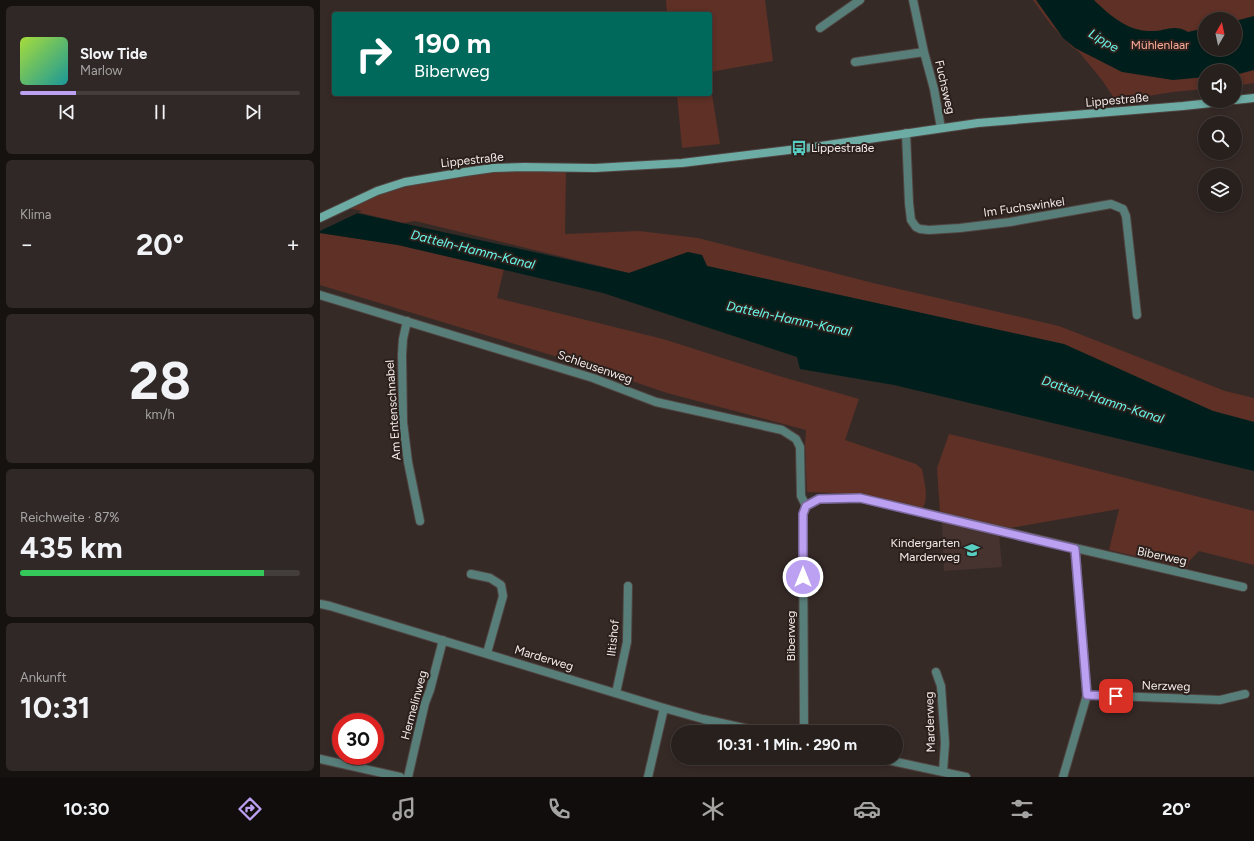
<!DOCTYPE html>
<html lang="de">
<head>
<meta charset="utf-8">
<style>
	body { margin:0; font-family:Figtree,sans-serif; background:#302826; color:#f1f3f6; height:100vh; display:flex; flex-direction:column; font-size:15px; white-space:nowrap }
	* { box-sizing:border-box; margin:0 }
	p { font-size:13px; color:#a5a3a4 }
	.icon { flex:none; width:22px; height:22px; fill:none; stroke:currentColor; stroke-width:2; stroke-linecap:round; stroke-linejoin:round }
	.map { position:relative; flex:1; overflow:hidden }
	.panel { display:flex; flex-direction:column; gap:6px; padding:6px; background:#161210; width:320px }
	.panel>* { flex:none }
	.banner { position:absolute; left:12px; top:12px; width:380px; height:84px; border-radius:4px; box-shadow:0 2px 6px #0003,0 0 0 1px #443e3b; background:#00695c; color:#fff; overflow:hidden }
	.needle { width:26px; rotate:9deg }
	.tools { position:absolute; left:878px; top:12px; display:grid; gap:8px }
	.tools a { display:grid; place-items:center; width:44px; height:44px; border-radius:50%; background:#28201d; box-shadow:0 2px 6px #0003,0 0 0 1px #443e3b; font-size:20px }
	.speed { position:absolute; left:12px; top:713px; display:flex; gap:8px; font-size:20px; font-weight:700; text-align:center }
	.speed>* { display:grid; place-content:center; width:52px; height:52px; border-radius:50%; background:#28201d; box-shadow:0 2px 6px #0003,0 0 0 1px #443e3b; line-height:1 }
	.speed .limit { border:6px solid #d22; background:#fff; color:#111 }
	.pin { position:absolute; display:grid; place-items:center; width:34px; height:34px; color:#fff; margin:-17px; border-radius:8px; box-shadow:0 2px 6px #0006 }
	.me { position:absolute; width:44px; margin:-22px; rotate:0deg; stroke-linejoin:round; filter:drop-shadow(0 0 3px #0008) }
	.turn { display:flex; align-items:center; gap:14px; height:84px; padding:0 16px; font-size:18px }
	.turn .icon { width:52px; height:52px; stroke-width:2.5 }
	.turn b { display:block; font-size:28px; line-height:34px }
	.big { font-size:30px; font-weight:700; line-height:1.1 }
	.panel .tile { flex:1; display:flex; flex-direction:column; justify-content:center; gap:6px; min-width:0; padding:0 14px; border-radius:6px; background:#302826 }
	.panel .dial { align-items:center; gap:0 }
	.dial b { font-size:52px; line-height:1 }
	.song { display:flex; align-items:center; gap:12px }
	.cover { width:48px; height:48px; border-radius:6px; background:linear-gradient(135deg,hsl(80 70% 55%),hsl(180 70% 35%)) }
	.played { height:4px; border-radius:2px; background:linear-gradient(90deg,#bca0f2 20%,#443e3b 20%) }
	.keys { display:flex; justify-content:space-around; direction:ltr }
	.heat { display:flex; justify-content:space-between; align-items:center; font-size:22px; direction:ltr }
	.charge { height:6px; border-radius:3px; background:linear-gradient(90deg,#34c759 87%,#443e3b 0) }
	.trip { position:absolute; left:351px; top:725px; width:232px; height:40px; border-radius:20px; background:#28201d; box-shadow:0 2px 6px #0003,0 0 0 1px #443e3b; font-weight:700; line-height:40px; text-align:center }
	.tabs { display:flex; height:64px; justify-content:space-around; align-items:center; background:#100d0c; color:#a5a3a4 }
	.tabs .icon { width:28px; height:28px }
	.tabs .selected { color:#bca0f2 }
	.tabs b { font-size:18px; color:#f1f3f6 }
	main { display:flex; flex:1; min-height:0 }
	.map>svg:first-child { display:block }
	.built { fill:#46332f }
	.green { fill:#5e3026; fill-rule:evenodd }
	.water { fill:#001f1c }
	.pier { fill:#362a27 }
	.lines { fill:none; stroke-linecap:round; stroke-linejoin:round }
	.street-casing { stroke:#504542; stroke-width:10 }
	.secondary-casing { stroke:#504542; stroke-width:10 }
	.street { stroke:#587e79; stroke-width:8 }
	.secondary { stroke:#6daca4; stroke-width:8 }
	.route-casing { stroke:#7a689d; stroke-width:10 }
	.route { stroke:#bca0f2; stroke-width:7 }
	.labels { text-anchor:middle; stroke-width:4; stroke-linejoin:round; paint-order:stroke }
	.park-label { font-size:12px; fill:#ffac99; stroke:#2c201d }
	.street-label { font-size:12px; fill:#f3ebe9; stroke:#2c201d }
	.poi-label { font-size:12px; fill:#f3ebe9; stroke:#2c201d; text-anchor:start }
	.water-label { font-size:13px; font-style:italic; fill:#68f9ea; stroke:#2c201d }
</style>
</head>
<body>
<main>
<section class="panel">
<div class="tile">
<div class="song"><i class="cover"></i><div><b>Slow Tide</b><p>Marlow</p></div></div>
<div class="played"></div>
<div class="keys"><svg class="icon" aria-label="previous" viewBox="0 0 24 24"><path d="M18 5L8 12l10 7zM5 5v14"/></svg><svg class="icon" aria-label="pause" viewBox="0 0 24 24"><path d="M8 5v14M16 5v14"/></svg><svg class="icon" aria-label="next" viewBox="0 0 24 24"><path d="M6 5l10 7-10 7zM19 5v14"/></svg></div>
</div>
<div class="tile"><p>Klima</p>
<div class="heat"><a>−</a><b class="big">20°</b><a>+</a></div>
</div>
<div class="tile dial"><b>28</b><p>km/h</p></div>
<div class="tile"><p>Reichweite · 87%</p><b class="big">435 km</b><div class="charge"></div></div>
<div class="tile"><p>Ankunft</p><b class="big">10:31</b></div>
</section>
<div class="map">
<svg width="934" height="777" viewBox="0 0 934 777">
	<rect width="100%" height="100%" fill="#362a27"/>
	<!-- built -->
	<path class="built" d="M622 522 679 534 682 567 624 571Z"/>
	<!-- green -->
	<path class="green" d="M346 0H445L453 61 390 72V14H347Z
		M713 0H934V83L915 86V71H885V89L853 92 796 101 782 80 759 52 752 47 731 25ZM885 19H915V49H885Z
		M390 82 400 144 362 148 357 94H390Z
		M181 169H246L245 234 319 231 378 238 553 283 739 326 905 391 934 398V422L893 411 640 322 561 304 387 266 382 255 368 252 309 273 95 221 83 223 24 209 56 196 112 179Z
		M0 233 78 245 184 269 177 298 343 339 459 376 539 399 525 440 596 464 602 469C604 481 609 497 603 508L540 494 487 492 485 444 486 430 347 393 274 368 0 285Z
		M629 434 708 453 934 511V565L879 551 869 561 867 568 789 550 799 509 690 528 620 512 617 468Z"/>
	<!-- water -->
	<path class="water" d="M716 0H774C788 14 808 31 829 31 845 32 853 23 868 32L885 28V49H915V21L934 16V70L915 75V71H885V77L853 80 802 72 755 48 743 38Z
		M0 205 309 273 368 252 382 255 387 266 744 344 893 411 934 422V471L574 385 480 369 477 357 283 293 78 245 0 233Z"/>
	<!-- pier -->
	<path class="pier" d="M3 203 42 211 0 231V204Z"/>
	<g class="lines">
		<defs>
			<path id="street" d="M593 0 604 52
				M500 28 540 0
				M535 62 604 52 614 89 621 128
				M586 133 589 203 591 220 596 227 600 229 609 230 640 228 690 222 791 204 803 209 806 216 817 315
				M0 295 273 378 336 402 462 430 476 439 480 447 481 496 486 506
				M87 321 83 339 82 355 83 422 88 462 100 521
				M151 574 170 578 181 585 183 596 167 653
				M0 604 10 606 344 708 383 719 442 732
				M616 672 621 686 625 743 623 772
				M296 693 307 642 308 586
				M767 695 900 700 925 694
				M484 732 483 514 486 506 499 499 540 498 923 587
				M558 758 646 777
				M0 759 80 777
				M88 777 105 703 110 690 123 640
				M328 777 344 708
				M743 777 767 695 755 549"/>
			<path id="secondary" d="M915 100 934 98
				M0 218 57 191 85 182 145 172 173 168 204 167 275 168 362 163 494 147 658 123 863 106 910 101"/>
		</defs>
		<!-- street casing -->
		<use href="#street" class="street-casing"/>
		<!-- secondary casing -->
		<use href="#secondary" class="secondary-casing"/>
		<!-- street -->
		<use href="#street" class="street"/>
		<!-- secondary -->
		<use href="#secondary" class="secondary"/>
	</g>
	<g class="lines">
		<defs>
			<path id="route" d="M483 577V514L486 506 499 499 540 498 755 549 767 695 796 696"/>
		</defs>
		<!-- route casing -->
		<use href="#route" class="route-casing"/>
		<!-- route -->
		<use href="#route" class="route"/>
	</g>
	<!-- icons -->
	<defs>
		<symbol id="bus-bare" viewBox="-9 -9 18 18"><path d="M-5-6H5V4H4V6H2V4H-2V6H-4V4H-5ZM-3.5-4V0h7V-4ZM-3.5 1.2v1.5H-2V1.2ZM2 1.2v1.5H3.5V1.2Z" fill="#57cec1" stroke="#2c201d" stroke-width="2.5" paint-order="stroke"/></symbol>
		<symbol id="school-bare" viewBox="-9 -9 18 18"><path d="M0-5L7-2L0 1L-7-2ZM-4 1L0 2.5L4 1V4Q0 6-4 4Z" fill="#57cec1" stroke="#2c201d" stroke-width="2.5" paint-order="stroke"/></symbol>
	</defs>
	<g fill-rule="evenodd">
		<use href="#bus-bare" x="468" y="137" width="22" height="22"/>
		<use href="#school-bare" x="641" y="539" width="22" height="22"/>
	</g>
	<g class="labels">
		<!-- park labels -->
		<g class="park-label">
			<text x="840" y="49">Mühlenlaar</text>
		</g>
		<!-- street labels -->
		<g class="street-label">
			<text transform="translate(625 87) rotate(77)" y="4">Fuchsweg</text>
			<text transform="translate(797 100) rotate(-5)" y="4">Lippestraße</text>
			<text transform="translate(152 160) rotate(-6)" y="4">Lippestraße</text>
			<text transform="translate(704 207) rotate(-8)" y="4">Im Fuchswinkel</text>
			<text transform="translate(275 367) rotate(19)" y="4">Schleusenweg</text>
			<text transform="translate(73 410) rotate(-94)" y="4">Am Entenschnabel</text>
			<text transform="translate(842 556) rotate(12)" y="4">Biberweg</text>
			<text transform="translate(471 636) rotate(-90)" y="4">Biberweg</text>
			<text transform="translate(293 638) rotate(-84)" y="4">Iltishof</text>
			<text transform="translate(224 658) rotate(17)" y="4">Marderweg</text>
			<text transform="translate(846 686) rotate(2)" y="4">Nerzweg</text>
			<text transform="translate(94 705) rotate(-75)" y="4">Hermelinweg</text>
			<text transform="translate(610 722) rotate(-92)" y="4">Marderweg</text>
		</g>
		<!-- poi labels -->
		<g class="poi-label">
			<text x="491" y="152">Lippestraße</text>
			<text x="640" y="547" text-anchor="end">Kindergarten<tspan x="640" dy="14">Marderweg</tspan></text>
		</g>
		<!-- water labels -->
		<g class="water-label">
			<text transform="translate(784 40) rotate(31)" y="5">Lippe</text>
			<text transform="translate(153 249) rotate(14)" y="5">Datteln-Hamm-Kanal</text>
			<text transform="translate(469 318) rotate(12)" y="5">Datteln-Hamm-Kanal</text>
			<text transform="translate(783 399) rotate(18)" y="5">Datteln-Hamm-Kanal</text>
		</g>
	</g>
</svg>
<div class="tools">
<a><svg class="needle" viewBox="-14 -14 28 28"><path d="M0-13l5 13h-10z" fill="#e53935"/><path d="M0 13l5-13h-10z" fill="#a5a3a4"/></svg></a>
<a><svg class="icon" aria-label="sound" viewBox="0 0 24 24"><path d="M4 9h4l5-4v14l-5-4H4zM17 9q2 3 0 6"/></svg></a>
<a><svg class="icon" aria-label="search" viewBox="0 0 24 24"><circle cx="10" cy="10" r="6"/><path d="M15 15l6 6"/></svg></a>
<a><svg class="icon" aria-label="layers" viewBox="0 0 24 24"><path d="M12 4l9 5-9 5-9-5zM3 14l9 5 9-5"/></svg></a>
</div>
<div class="speed"><div class="limit">30</div></div>
<div class="pin" style="left:796px;top:696px;background:#d93025"><svg class="icon" aria-label="arrive" viewBox="0 0 24 24"><path d="M6 21V4h12l-3 4 3 4H6"/></svg></div>
<svg class="me" style="left:483px;top:577px" viewBox="-20 -20 40 40"><circle r="17" fill="#bca0f2" stroke="#fff" stroke-width="3"/><path d="M0-11L8 9 0 5-8 9z" fill="#fff"/></svg>
<div class="trip">10:31 · 1 Min. · 290 m</div>
<div class="banner">
<div class="turn"><svg class="icon" aria-label="right" viewBox="0 0 24 24"><path d="M7 20v-9h11M14 6l5 5-5 5"/></svg><div><b>190 m</b>Biberweg</div></div>
</div>
</div>
</main>
<nav class="tabs">
<b>10:30</b>
<svg class="icon selected" aria-label="directions" viewBox="0 0 24 24"><path d="M12 3l9 9-9 9-9-9zM9 14v-3h6M13 9l2 2-2 2"/></svg>
<svg class="icon" aria-label="music" viewBox="0 0 24 24"><path d="M9 18V5l10-2v13"/><circle cx="6" cy="18" r="3"/><circle cx="16" cy="16" r="3"/></svg>
<svg class="icon" aria-label="phone" viewBox="0 0 24 24"><path d="M5 4h4l2 5-3 2q2 4 5 5l2-3 5 2v4C11 20 4 13 5 4z"/></svg>
<svg class="icon" aria-label="climate" viewBox="0 0 24 24"><path d="M12 3v18M4 7l16 10M4 17L20 7"/></svg>
<svg class="icon" aria-label="car" viewBox="0 0 24 24"><path d="M5 17H2v-5l4-1 3-4h7l3 4 3 1v5h-3M9 17h6M6 11h13"/><circle cx="7" cy="17" r="2"/><circle cx="17" cy="17" r="2"/></svg>
<svg class="icon" aria-label="filters" viewBox="0 0 24 24"><path d="M4 7h16M4 17h16"/><circle cx="9" cy="7" r="2"/><circle cx="15" cy="17" r="2"/></svg>
<b>20°</b>
</nav>
</body>
</html>
